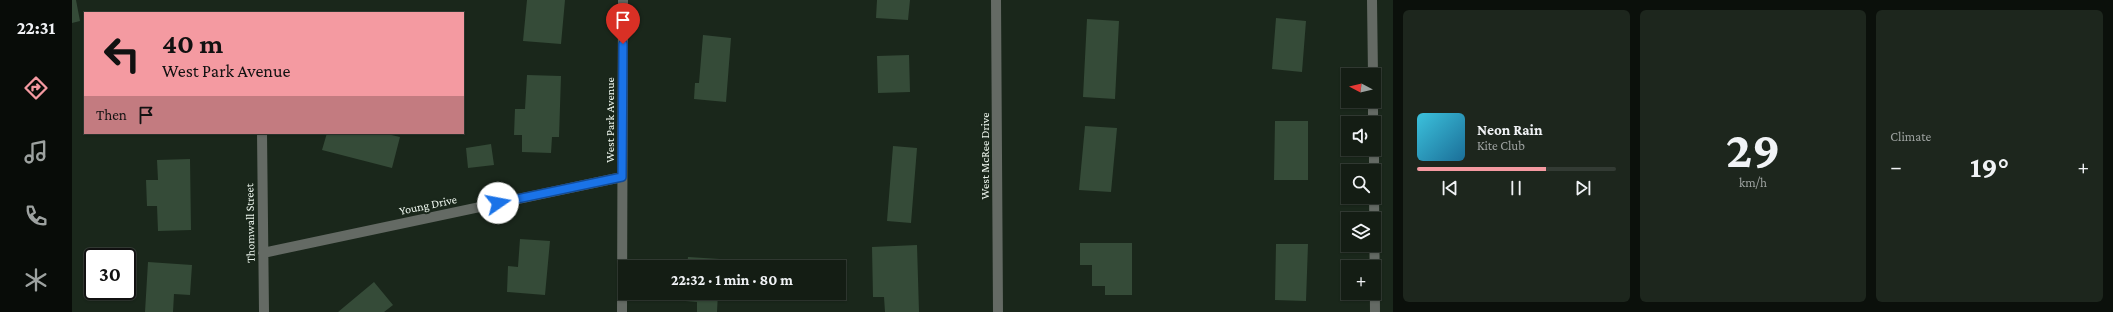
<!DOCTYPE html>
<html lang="en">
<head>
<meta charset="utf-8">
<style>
	body { margin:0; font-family:"Crimson Pro",serif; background:#1d261d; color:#f1f3f6; height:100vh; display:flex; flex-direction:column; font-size:15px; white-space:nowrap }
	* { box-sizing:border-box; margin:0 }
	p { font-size:13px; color:#9da2a0 }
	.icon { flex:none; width:22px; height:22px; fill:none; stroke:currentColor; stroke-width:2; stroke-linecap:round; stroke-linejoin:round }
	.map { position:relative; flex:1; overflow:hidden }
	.panel { display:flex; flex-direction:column; gap:10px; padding:10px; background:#0b100b; width:720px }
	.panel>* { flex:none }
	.guide { position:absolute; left:12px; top:12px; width:380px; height:122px; border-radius:0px; box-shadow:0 1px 3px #0004,0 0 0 1px #333b34; background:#f49aa1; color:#111; overflow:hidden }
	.needle { width:26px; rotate:277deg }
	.controls { position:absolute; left:1269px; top:68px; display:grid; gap:8px }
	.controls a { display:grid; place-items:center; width:40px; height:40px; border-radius:0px; background:#141d14; box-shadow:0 1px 3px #0004,0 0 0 1px #333b34; font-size:20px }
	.speed { position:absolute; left:12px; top:248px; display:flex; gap:8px; font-size:20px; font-weight:700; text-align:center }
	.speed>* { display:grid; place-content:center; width:52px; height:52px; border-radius:50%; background:#141d14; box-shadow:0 1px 3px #0004,0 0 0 1px #333b34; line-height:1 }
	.speed .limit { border:2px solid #111; border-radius:6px; background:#fff; color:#111 }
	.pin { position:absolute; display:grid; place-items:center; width:34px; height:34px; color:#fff; margin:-41px -17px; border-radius:50% 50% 50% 0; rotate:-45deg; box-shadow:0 0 4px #0007 }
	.pin .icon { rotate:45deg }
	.me { position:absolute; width:44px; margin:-22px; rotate:78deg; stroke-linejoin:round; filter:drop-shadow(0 0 3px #0008) }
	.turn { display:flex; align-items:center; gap:14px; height:84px; padding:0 12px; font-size:18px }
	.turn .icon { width:52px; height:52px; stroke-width:2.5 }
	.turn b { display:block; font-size:28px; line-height:34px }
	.then { display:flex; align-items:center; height:38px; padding:0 12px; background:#0003; gap:8px; font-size:15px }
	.big { font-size:30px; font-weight:700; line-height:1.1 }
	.panel .widget { flex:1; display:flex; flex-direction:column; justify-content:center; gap:6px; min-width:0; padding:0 14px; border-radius:6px; background:#1d261d }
	.panel .dial { align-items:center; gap:0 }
	.dial b { font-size:52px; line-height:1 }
	.song { display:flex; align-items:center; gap:12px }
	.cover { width:48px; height:48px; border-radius:6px; background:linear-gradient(135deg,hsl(190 70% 55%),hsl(200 70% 35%)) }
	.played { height:4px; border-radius:2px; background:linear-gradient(90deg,#f49aa1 65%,#333b34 65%) }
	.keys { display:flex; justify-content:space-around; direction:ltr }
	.heat { display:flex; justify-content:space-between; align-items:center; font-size:22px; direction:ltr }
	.panel .tiles { flex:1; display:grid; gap:10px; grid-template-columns:repeat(3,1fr) }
	.trip { position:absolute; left:546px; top:260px; width:228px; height:40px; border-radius:0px; background:#141d14; box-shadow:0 1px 3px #0004,0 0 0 1px #333b34; font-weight:700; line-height:40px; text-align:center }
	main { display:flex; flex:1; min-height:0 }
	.tabs { display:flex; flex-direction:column; width:72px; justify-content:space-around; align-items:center; background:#080c08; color:#9da2a0 }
	.tabs .icon { width:28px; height:28px }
	.tabs .selected { color:#f49aa1 }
	.tabs b { font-size:18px; color:#f1f3f6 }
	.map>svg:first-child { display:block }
	.building { fill:#354b38 }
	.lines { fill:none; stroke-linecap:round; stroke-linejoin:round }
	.minor { stroke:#646a64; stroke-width:10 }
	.tertiary { stroke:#646a64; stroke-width:10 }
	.route-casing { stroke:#114b97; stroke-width:10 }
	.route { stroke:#1a73e8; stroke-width:7 }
	.labels { text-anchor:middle; stroke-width:4; stroke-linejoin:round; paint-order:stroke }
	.street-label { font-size:12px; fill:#edf6ee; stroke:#1a271b }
</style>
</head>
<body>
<main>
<nav class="tabs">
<b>22:31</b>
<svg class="icon selected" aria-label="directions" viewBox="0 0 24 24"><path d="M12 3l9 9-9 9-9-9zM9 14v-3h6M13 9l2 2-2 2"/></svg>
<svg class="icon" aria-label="music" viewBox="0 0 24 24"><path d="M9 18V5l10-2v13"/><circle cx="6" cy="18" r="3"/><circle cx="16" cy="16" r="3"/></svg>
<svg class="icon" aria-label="phone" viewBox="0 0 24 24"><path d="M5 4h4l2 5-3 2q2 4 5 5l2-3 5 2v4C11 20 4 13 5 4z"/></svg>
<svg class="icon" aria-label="climate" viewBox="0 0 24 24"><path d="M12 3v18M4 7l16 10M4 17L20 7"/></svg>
</nav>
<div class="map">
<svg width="1321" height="312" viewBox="0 0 1321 312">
	<rect width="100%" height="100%" fill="#1a271b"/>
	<!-- building -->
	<path class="building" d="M0 0H4L8 21 0 23Z
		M455 0H493L489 44 451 41Z
		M805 0H838L836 20 804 18Z
		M1204 18 1234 21 1230 72 1200 69Z
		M1015 19 1047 21 1043 99 1011 97Z
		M631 35 659 38 654 102 622 99 623 83H627Z
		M837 55 838 92 806 93 805 56Z
		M455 75 489 76 487 137H480L479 153 450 152V135H442L443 109H453Z
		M1203 121H1236V180H1202Z
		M1013 126 1045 128 1039 192 1007 190Z
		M255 133H311L328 137 320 168 250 150Z
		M419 144 422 165 396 168 394 148Z
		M821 146 845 148 839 223 815 221Z
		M118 159 119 230 86 231 85 206H75L74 180H86L85 160Z
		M448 239 478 241 473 295 435 292 436 266 446 267Z
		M1008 243H1060V295H1033V286H1020V265H1008Z
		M1204 244H1236L1234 301 1203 300Z
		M845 245 847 312H813L812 297H801L800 247Z
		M616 257 648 259V267H615Z
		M76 262 120 265 118 295 102 294 101 312H73Z
		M302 282 321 305 312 312H266Z
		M614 293H646L645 312H625V302L613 301Z"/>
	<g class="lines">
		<!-- minor -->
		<path class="minor" d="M924 0 926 312
			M190 133 192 312
			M191 253 550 177
			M550 312 551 0"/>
		<!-- tertiary -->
		<path class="tertiary" d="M1300 0 1301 75
			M1301 101V123
			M1302 149V171
			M1302 190 1303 312"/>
	</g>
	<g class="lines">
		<defs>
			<path id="route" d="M426 203 550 177 551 44"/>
		</defs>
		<!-- route casing -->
		<use href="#route" class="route-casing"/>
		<!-- route -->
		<use href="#route" class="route"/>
	</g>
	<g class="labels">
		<!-- street labels -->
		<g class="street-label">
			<text transform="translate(538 120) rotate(-90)" y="4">West Park Avenue</text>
			<text transform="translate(913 156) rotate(-90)" y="4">West McRee Drive</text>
			<text transform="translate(356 205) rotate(-12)" y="4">Young Drive</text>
			<text transform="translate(178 223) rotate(-91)" y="4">Thomwall Street</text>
		</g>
	</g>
</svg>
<div class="controls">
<a><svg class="needle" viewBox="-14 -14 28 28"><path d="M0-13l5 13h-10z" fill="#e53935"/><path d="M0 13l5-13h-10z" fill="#9da2a0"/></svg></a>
<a><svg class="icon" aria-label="sound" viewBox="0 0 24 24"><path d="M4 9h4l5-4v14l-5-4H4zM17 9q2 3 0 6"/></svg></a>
<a><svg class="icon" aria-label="search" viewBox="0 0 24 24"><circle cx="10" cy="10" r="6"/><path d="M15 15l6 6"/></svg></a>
<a><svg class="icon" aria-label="layers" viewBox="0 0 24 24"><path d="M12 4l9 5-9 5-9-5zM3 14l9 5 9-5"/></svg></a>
<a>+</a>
</div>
<div class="speed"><div class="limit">30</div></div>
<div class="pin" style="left:551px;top:44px;background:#d93025"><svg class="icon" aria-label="arrive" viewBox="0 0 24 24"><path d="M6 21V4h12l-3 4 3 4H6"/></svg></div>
<svg class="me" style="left:426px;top:203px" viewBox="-20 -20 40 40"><circle r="19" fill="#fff"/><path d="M0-13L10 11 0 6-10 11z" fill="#1a73e8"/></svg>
<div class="trip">22:32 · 1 min · 80 m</div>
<div class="guide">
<div class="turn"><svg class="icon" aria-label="left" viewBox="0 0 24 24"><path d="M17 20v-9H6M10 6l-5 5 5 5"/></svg><div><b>40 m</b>West Park Avenue</div></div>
<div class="then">Then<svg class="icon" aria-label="arrive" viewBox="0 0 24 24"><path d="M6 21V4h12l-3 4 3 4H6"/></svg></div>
</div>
</div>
<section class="panel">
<div class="tiles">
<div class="widget">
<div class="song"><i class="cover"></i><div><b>Neon Rain</b><p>Kite Club</p></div></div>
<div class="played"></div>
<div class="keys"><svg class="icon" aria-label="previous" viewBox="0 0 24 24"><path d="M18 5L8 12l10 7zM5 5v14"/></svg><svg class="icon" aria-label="pause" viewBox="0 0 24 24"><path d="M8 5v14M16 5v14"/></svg><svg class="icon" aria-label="next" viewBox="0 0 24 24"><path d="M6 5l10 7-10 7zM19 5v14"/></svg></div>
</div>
<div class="widget dial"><b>29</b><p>km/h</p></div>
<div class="widget"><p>Climate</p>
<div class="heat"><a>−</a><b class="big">19°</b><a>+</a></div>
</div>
</div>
</section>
</main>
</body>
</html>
